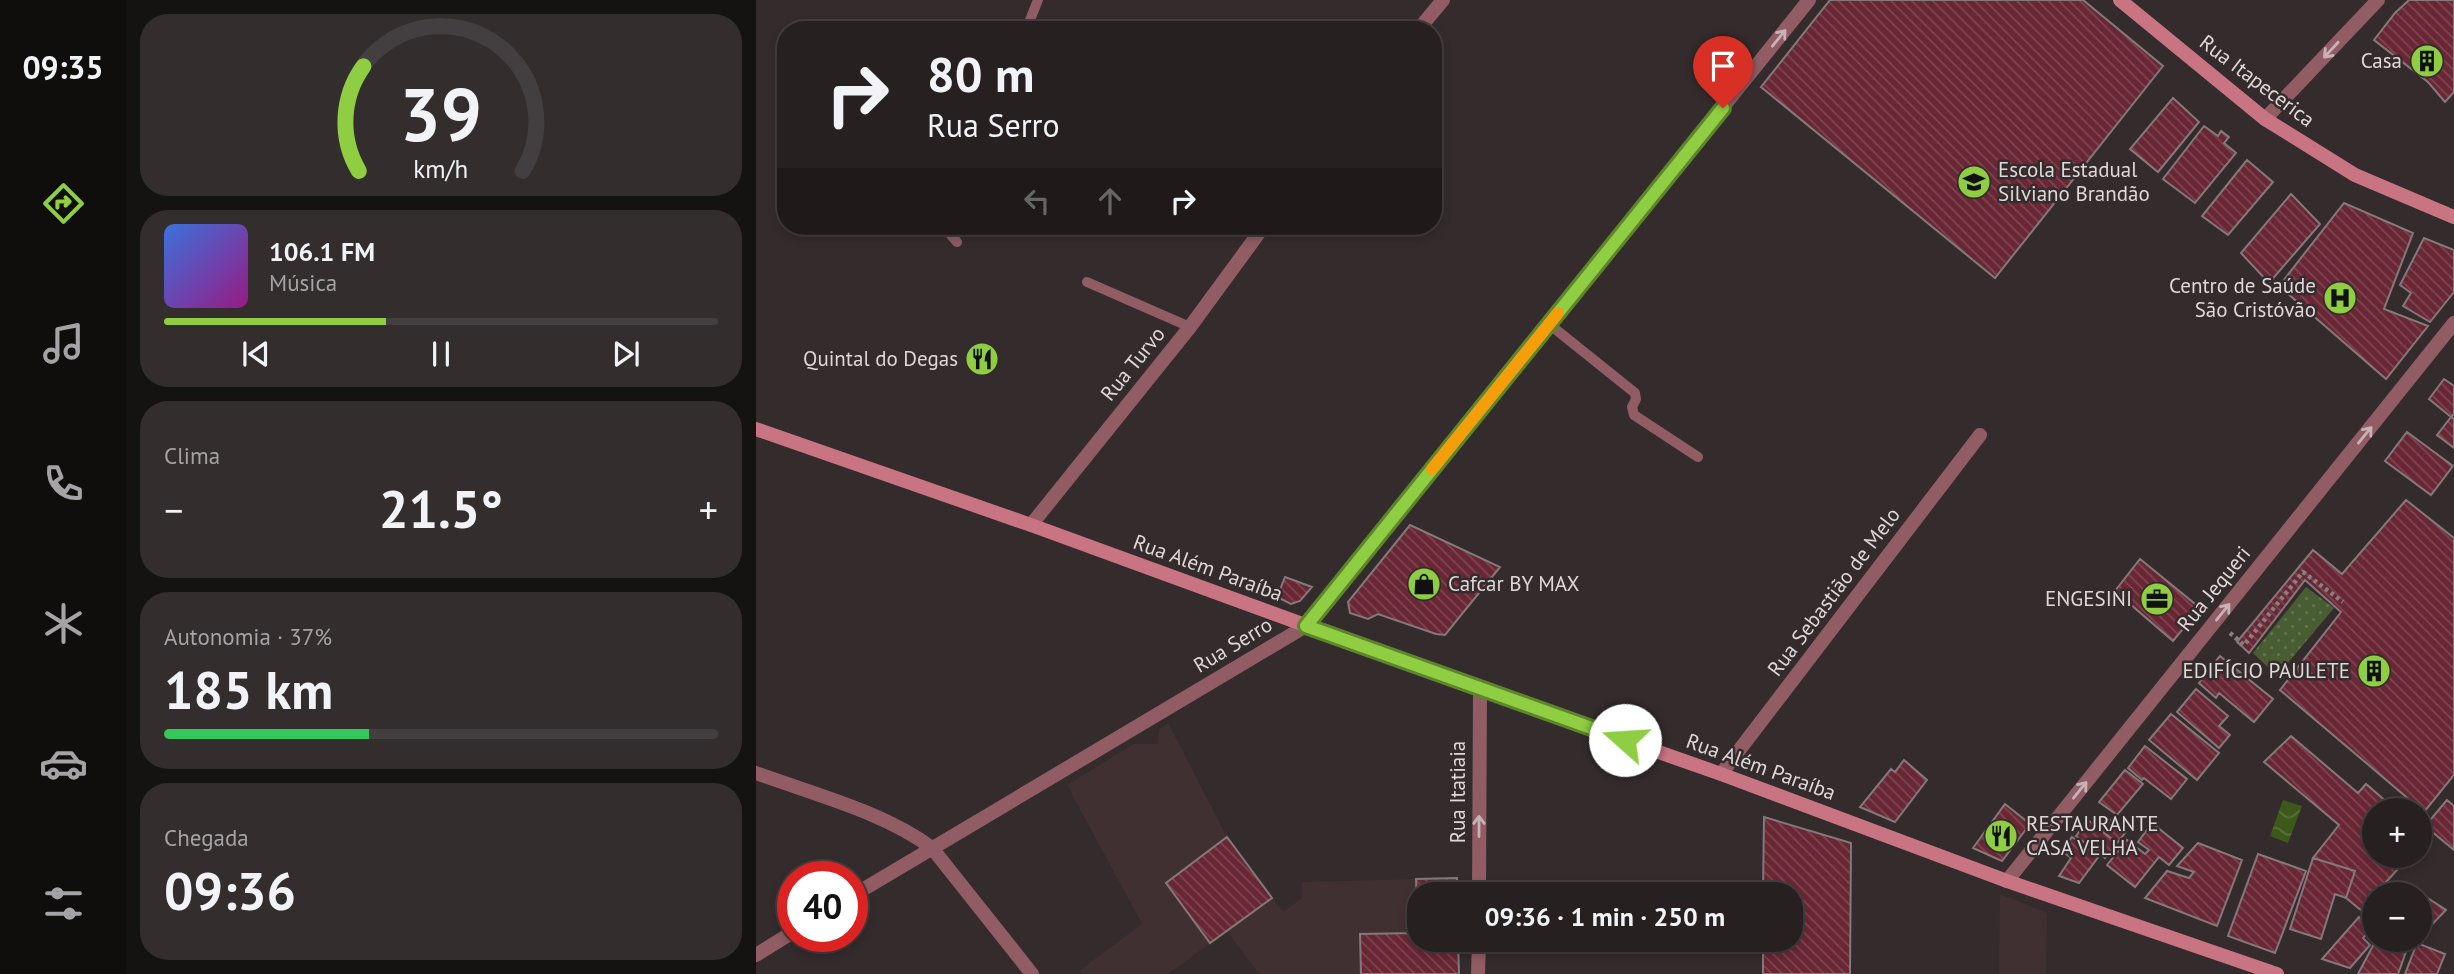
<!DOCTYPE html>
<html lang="pt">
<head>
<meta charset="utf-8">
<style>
	body { margin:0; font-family:"PT Sans",sans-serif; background:#332d2e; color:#f1f3f6; height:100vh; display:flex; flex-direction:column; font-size:26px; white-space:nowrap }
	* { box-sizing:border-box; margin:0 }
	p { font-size:23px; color:#a4a3a5 }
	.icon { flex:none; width:38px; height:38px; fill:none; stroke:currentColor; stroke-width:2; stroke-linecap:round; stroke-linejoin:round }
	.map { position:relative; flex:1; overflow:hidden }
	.drawer { display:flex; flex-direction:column; gap:14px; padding:14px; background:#151212; width:630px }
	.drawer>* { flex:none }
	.hud { position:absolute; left:21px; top:21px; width:665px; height:214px; border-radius:28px; box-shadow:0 4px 10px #0003,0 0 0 2px #433e3f; background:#272021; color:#f1f3f6; overflow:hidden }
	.buttons { position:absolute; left:1606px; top:798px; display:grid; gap:14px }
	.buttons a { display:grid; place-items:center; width:70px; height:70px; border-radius:50%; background:#272021; box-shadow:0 4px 10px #0003,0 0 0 2px #433e3f; font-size:35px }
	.speed { position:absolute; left:21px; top:861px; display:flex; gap:14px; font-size:35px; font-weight:700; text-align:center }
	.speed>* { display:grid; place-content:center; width:91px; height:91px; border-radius:50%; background:#272021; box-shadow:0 4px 10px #0003,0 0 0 2px #433e3f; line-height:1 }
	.speed .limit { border:10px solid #d22; background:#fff; color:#111 }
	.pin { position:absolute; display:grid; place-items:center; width:60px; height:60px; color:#fff; margin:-72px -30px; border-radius:50% 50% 50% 0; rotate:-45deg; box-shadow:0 0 7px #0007 }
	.pin .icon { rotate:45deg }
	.me { position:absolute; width:77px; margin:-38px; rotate:289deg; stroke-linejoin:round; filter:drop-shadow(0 0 5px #0008) }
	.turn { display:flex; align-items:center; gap:24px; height:147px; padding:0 35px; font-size:32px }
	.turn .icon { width:91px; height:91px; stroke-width:2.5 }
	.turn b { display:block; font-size:49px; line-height:60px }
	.lanes { display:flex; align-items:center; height:66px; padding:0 35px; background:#0003; justify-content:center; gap:35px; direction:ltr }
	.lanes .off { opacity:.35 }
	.big { font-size:52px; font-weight:700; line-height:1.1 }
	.drawer .widget { flex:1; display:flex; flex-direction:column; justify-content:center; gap:10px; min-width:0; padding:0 24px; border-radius:28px; background:#332d2e }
	.drawer .dial { align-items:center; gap:0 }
	.dial svg { height:182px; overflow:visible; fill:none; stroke:#433e3f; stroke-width:7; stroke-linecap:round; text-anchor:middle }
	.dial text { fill:#f1f3f6; stroke:none }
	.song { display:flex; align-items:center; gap:21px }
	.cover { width:84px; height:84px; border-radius:10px; background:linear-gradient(135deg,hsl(220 70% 55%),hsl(310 70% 35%)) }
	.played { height:7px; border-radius:4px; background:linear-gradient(90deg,#8fcd42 40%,#433e3f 40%) }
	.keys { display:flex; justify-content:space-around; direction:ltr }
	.heat { display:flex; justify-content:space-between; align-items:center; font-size:38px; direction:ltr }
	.charge { height:10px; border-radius:5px; background:linear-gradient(90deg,#34c759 37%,#433e3f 0) }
	.trip { position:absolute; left:651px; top:882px; width:396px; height:70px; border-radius:28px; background:#272021; box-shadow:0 4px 10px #0003,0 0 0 2px #433e3f; font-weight:700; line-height:70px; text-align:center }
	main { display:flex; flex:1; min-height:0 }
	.tab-bar { display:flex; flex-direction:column; width:126px; justify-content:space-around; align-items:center; background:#100d0d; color:#a4a3a5 }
	.tab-bar .icon { width:49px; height:49px }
	.tab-bar .selected { color:#8fcd42 }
	.tab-bar b { font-size:32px; color:#f1f3f6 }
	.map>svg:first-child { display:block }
	.built { fill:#413032 }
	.green { fill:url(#green-dots) }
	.water { fill:url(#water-waves) }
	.building { fill:url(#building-back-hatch); stroke:#84797a; stroke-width:2 }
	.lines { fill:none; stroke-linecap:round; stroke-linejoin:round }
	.path { stroke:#878080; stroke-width:4.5; stroke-dasharray:3.5 3.5; stroke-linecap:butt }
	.lane { stroke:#915c64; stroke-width:10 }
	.street { stroke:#915c64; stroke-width:14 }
	.secondary { stroke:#c97482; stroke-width:14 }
	.oneway { stroke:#c7b3b5 }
	.route-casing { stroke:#5d852b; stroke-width:18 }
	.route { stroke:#8fcd42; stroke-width:12 }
	.slow { stroke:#f59e0b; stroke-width:12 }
	.labels { text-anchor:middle; stroke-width:5; stroke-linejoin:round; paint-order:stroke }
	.poi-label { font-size:21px; fill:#ded8d8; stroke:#342b2c; text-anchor:end }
	.street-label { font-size:21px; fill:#ded8d8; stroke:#342b2c }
</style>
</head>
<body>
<main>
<nav class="tab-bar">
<b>09:35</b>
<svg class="icon selected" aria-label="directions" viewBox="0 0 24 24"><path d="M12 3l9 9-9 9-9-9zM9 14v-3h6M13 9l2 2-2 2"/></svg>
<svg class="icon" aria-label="music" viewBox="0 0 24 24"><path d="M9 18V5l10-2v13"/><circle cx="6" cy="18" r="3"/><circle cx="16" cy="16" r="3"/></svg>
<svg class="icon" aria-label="phone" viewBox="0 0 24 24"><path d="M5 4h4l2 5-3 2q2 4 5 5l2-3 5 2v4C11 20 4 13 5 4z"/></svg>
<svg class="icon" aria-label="climate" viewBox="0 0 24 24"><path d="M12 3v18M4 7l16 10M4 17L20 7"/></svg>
<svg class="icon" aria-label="car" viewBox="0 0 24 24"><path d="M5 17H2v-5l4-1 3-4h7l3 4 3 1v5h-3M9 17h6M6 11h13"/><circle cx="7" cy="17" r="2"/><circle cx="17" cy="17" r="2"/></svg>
<svg class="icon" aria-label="filters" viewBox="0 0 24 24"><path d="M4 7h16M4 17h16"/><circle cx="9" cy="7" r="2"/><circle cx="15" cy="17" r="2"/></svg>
</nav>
<section class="drawer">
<div class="widget dial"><svg viewBox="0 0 100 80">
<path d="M14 69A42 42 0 1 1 86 69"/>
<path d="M14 69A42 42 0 0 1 16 23" stroke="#8fcd42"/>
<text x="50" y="56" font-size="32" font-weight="700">39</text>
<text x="50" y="72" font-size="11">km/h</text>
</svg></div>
<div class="widget">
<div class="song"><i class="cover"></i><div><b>106.1 FM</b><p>Música</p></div></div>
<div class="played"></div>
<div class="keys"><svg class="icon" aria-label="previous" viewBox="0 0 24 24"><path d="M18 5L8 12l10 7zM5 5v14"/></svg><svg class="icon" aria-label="pause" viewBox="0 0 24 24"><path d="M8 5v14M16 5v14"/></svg><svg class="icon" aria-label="next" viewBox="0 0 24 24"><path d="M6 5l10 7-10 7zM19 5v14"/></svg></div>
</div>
<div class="widget"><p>Clima</p>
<div class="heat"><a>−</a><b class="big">21.5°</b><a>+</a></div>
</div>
<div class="widget"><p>Autonomia · 37%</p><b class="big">185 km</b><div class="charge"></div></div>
<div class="widget"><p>Chegada</p><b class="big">09:36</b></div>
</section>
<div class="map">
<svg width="1698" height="974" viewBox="0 0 1698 974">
	<defs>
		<pattern id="green-dots" width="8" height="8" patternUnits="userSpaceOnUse" patternTransform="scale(1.75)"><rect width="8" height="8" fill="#485e32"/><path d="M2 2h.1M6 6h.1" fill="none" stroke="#62744f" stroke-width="1.8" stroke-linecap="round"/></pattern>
		<pattern id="water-waves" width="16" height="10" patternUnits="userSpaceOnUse" patternTransform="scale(1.75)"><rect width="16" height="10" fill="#3c5919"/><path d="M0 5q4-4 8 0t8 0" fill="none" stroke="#58703a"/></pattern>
		<pattern id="building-back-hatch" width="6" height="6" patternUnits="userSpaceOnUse" patternTransform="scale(1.75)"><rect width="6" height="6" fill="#692634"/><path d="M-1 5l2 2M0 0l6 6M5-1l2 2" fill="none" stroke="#7e4551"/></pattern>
	</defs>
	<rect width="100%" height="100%" fill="#342b2c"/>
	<!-- built -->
	<path class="built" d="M412 723 471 837 527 912 546 898V882L701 878V894H663V940H702L703 974H503L471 931 412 974H326L323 971 386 924 311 785 378 744H402L403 729Z
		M1244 894 1291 913 1290 974H1243Z"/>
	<!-- green -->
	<path class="green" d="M1550 587 1578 608 1521 676 1497 653Z"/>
	<!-- water -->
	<path class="water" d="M1527 800 1546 806 1532 843 1514 836Z"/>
	<!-- building -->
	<path class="building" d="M1074 0H1327L1407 66 1239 278 1005 87Z
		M1653 0H1698V92L1689 102 1672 82 1618 40 1639 13Z
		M1417 98 1443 122 1402 172 1374 149Z
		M1448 126 1462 136 1465 131 1473 137 1468 143 1480 153 1439 203 1407 179Z
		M1491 160 1517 182 1472 235 1446 216Z
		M1535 194 1564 224 1513 283 1485 253Z
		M1588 203 1657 233 1628 309 1672 326 1630 379 1523 286Z
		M1668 238 1698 250V292L1674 322 1647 306 1655 293 1644 285Z
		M1688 379 1698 386V414L1695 417 1673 399Z
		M1695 417 1698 419V448L1681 435Z
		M1651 432 1697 466 1675 495 1629 461Z
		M1650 500 1698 538V775L1668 812 1524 690 1585 612 1549 580 1493 653 1481 642 1557 550 1586 574Z
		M654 525 744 567 689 635 680 634 622 614 612 619 594 613 592 602Z
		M1384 559 1444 608 1417 641 1359 591Z
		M529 577 556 587 544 601 535 604 521 597Z
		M1464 656 1517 699 1498 722 1463 693 1460 698 1443 683Z
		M1440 689 1472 716 1463 726 1474 735 1463 748 1421 712Z
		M1415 714 1463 753 1441 780 1393 740Z
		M1535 736 1602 793 1610 784 1640 810H1619V856H1654L1619 894 1606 911 1590 898 1599 871 1557 858 1583 825 1508 762Z
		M1389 746 1431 779 1415 799 1388 778 1386 780 1372 768Z
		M1148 760 1171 780 1139 822 1104 807 1135 769 1139 772Z
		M1369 770 1387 784 1361 815 1343 802Z
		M1691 800 1698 806V850L1669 826Z
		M1249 804 1274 824 1246 861 1217 848Z
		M1008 817 1095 843 1094 974H1007V940H1034V894H1007Z
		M1332 820 1361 843 1349 858 1320 836Z
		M1355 820 1370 832 1361 843 1346 831Z
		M1396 823 1427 848 1413 865 1403 857 1379 887 1351 865 1371 840 1389 854 1393 850 1382 842Z
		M471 837 516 898 454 943 410 883Z
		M1316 837 1343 856 1323 883 1303 876 1315 858 1306 851Z
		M1442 843 1486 860 1461 926 1389 898 1411 871 1433 878 1438 872 1421 866Z
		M1502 854 1550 871 1519 953 1472 936Z
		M1557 858 1599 871 1590 898 1579 894 1565 939 1534 929Z
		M701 878V894H663V940H702L703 974H605L604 934 662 933 660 879Z
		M1670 897 1690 910 1664 937V904Z
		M1603 917 1616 929 1607 938 1614 945 1594 968 1566 959Z
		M1620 940H1662L1650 952 1642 974H1602Z
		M1661 943 1689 954 1681 974H1649Z"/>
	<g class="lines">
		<!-- path -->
		<path class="path" d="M1474 633 1488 645 1547 572 1587 602"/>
		<!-- lane -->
		<path class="lane" d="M270 30 282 0
			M187 226 201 242
			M331 282 434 327
			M793 324 879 393 880 399 876 407 878 415 942 457"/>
		<!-- street -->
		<path class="street" d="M662 30 687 0
			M1509 119 1622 0
			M275 525 434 327 508 226
			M0 773C57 794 128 812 176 848L276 974
			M965 774 1224 435
			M1251 881 1698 323
			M723 894 724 689
			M96 896 550 626 1053 0
			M0 955 37 932
			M722 974 723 940"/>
		<!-- secondary -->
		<path class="secondary" d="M1364 0 1509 119 1599 175 1698 217
			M0 429 275 525 724 689 965 774 1251 881 1521 974"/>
	</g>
	<!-- one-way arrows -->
	<defs><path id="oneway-shaft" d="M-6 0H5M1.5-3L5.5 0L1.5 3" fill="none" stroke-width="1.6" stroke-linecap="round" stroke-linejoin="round" transform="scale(1.75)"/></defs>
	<g class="oneway">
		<use href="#oneway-shaft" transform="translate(1023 38) rotate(-51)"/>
		<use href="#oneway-shaft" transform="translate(1575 50) rotate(133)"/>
		<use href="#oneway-shaft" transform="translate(1609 435) rotate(-51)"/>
		<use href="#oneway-shaft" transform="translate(1467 612) rotate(-51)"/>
		<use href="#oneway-shaft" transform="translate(1324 790) rotate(-51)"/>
		<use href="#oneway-shaft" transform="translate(723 826) rotate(-90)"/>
	</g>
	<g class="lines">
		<defs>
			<path id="route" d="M869 740 550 626 967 108"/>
		</defs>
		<!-- route casing -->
		<use href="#route" class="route-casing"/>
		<!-- route -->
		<use href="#route" class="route"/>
		<!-- slow -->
		<path class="slow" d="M676 469 802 313"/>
	</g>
	<!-- icons -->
	<defs>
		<symbol id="building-disc" viewBox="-11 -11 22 22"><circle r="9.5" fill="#8fcd42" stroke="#342b2c"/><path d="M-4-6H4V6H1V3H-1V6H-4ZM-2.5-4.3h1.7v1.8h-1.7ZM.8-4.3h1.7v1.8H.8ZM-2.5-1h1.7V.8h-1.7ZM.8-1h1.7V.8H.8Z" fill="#111"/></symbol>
		<symbol id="school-disc" viewBox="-11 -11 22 22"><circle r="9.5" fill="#8fcd42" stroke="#342b2c"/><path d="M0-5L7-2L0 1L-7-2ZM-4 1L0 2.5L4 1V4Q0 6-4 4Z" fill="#111"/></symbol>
		<symbol id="hospital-disc" viewBox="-11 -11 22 22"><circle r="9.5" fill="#8fcd42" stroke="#342b2c"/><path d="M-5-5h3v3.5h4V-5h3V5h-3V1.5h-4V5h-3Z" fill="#111"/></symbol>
		<symbol id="restaurant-disc" viewBox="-11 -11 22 22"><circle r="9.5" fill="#8fcd42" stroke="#342b2c"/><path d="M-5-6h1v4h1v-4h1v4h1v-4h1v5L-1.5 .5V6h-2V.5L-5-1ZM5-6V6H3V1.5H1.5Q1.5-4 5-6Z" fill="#111"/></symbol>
		<symbol id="shop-disc" viewBox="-11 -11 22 22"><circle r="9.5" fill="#8fcd42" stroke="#342b2c"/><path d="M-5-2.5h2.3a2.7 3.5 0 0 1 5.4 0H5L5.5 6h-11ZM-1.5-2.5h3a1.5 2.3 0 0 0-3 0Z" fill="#111"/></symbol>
		<symbol id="office-disc" viewBox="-11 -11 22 22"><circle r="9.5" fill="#8fcd42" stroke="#342b2c"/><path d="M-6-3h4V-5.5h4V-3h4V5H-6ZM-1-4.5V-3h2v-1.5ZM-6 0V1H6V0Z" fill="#111"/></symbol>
	</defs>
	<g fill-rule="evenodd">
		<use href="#building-disc" x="1652" y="42" width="38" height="38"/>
		<use href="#school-disc" x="1199" y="163" width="38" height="38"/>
		<use href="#hospital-disc" x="1565" y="279" width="38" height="38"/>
		<use href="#restaurant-disc" x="207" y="340" width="38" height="38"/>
		<use href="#shop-disc" x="649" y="565" width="38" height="38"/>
		<use href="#office-disc" x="1382" y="580" width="38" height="38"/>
		<use href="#building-disc" x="1599" y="652" width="38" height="38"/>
		<use href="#restaurant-disc" x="1226" y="817" width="38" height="38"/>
	</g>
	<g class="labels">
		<!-- poi labels -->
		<g class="poi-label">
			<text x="1646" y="68">Casa</text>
			<text x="1242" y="177" text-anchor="start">Escola Estadual<tspan x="1242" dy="24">Silviano Brandão</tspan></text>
			<text x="1560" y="293">Centro de Saúde<tspan x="1560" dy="24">São Cristóvão</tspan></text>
			<text x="202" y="366">Quintal do Degas</text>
			<text x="692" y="591" text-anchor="start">Cafcar BY MAX</text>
			<text x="1376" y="606">ENGESINI</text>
			<text x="1594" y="678">EDIFÍCIO PAULETE</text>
			<text x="1270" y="831" text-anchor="start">RESTAURANTE<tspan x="1270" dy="24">CASA VELHA</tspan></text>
		</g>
		<!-- street labels -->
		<g class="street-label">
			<text transform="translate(1501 81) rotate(37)" y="7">Rua Itapecerica</text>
			<text transform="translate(377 364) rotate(-51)" y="7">Rua Turvo</text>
			<text transform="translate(452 568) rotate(20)" y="7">Rua Além Paraíba</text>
			<text transform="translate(1458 589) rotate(-51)" y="7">Rua Jequeri</text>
			<text transform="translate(1078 592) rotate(-53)" y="7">Rua Sebastião de Melo</text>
			<text transform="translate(477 645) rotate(-31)" y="7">Rua Serro</text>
			<text transform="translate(1005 767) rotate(20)" y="7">Rua Além Paraíba</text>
			<text transform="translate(702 792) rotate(-90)" y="7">Rua Itatiaia</text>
		</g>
	</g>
</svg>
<div class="buttons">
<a>+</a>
<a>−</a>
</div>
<div class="speed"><div class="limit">40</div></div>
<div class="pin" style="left:967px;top:108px;background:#d93025"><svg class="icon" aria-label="arrive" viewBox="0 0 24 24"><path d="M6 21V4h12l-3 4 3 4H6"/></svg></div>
<svg class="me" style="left:869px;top:740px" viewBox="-20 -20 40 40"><circle r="19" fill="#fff"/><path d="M0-13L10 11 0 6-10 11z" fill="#8fcd42"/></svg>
<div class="trip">09:36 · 1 min · 250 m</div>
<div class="hud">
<div class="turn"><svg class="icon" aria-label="right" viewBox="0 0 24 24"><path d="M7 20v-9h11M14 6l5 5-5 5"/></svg><div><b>80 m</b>Rua Serro</div></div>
<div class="lanes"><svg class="icon off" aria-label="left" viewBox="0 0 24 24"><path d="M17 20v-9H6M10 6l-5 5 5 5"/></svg><svg class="icon off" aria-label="ahead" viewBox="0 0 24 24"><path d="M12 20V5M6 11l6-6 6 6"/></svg><svg class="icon" aria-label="right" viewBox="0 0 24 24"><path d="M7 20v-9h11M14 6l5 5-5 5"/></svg></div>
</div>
</div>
</main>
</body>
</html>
